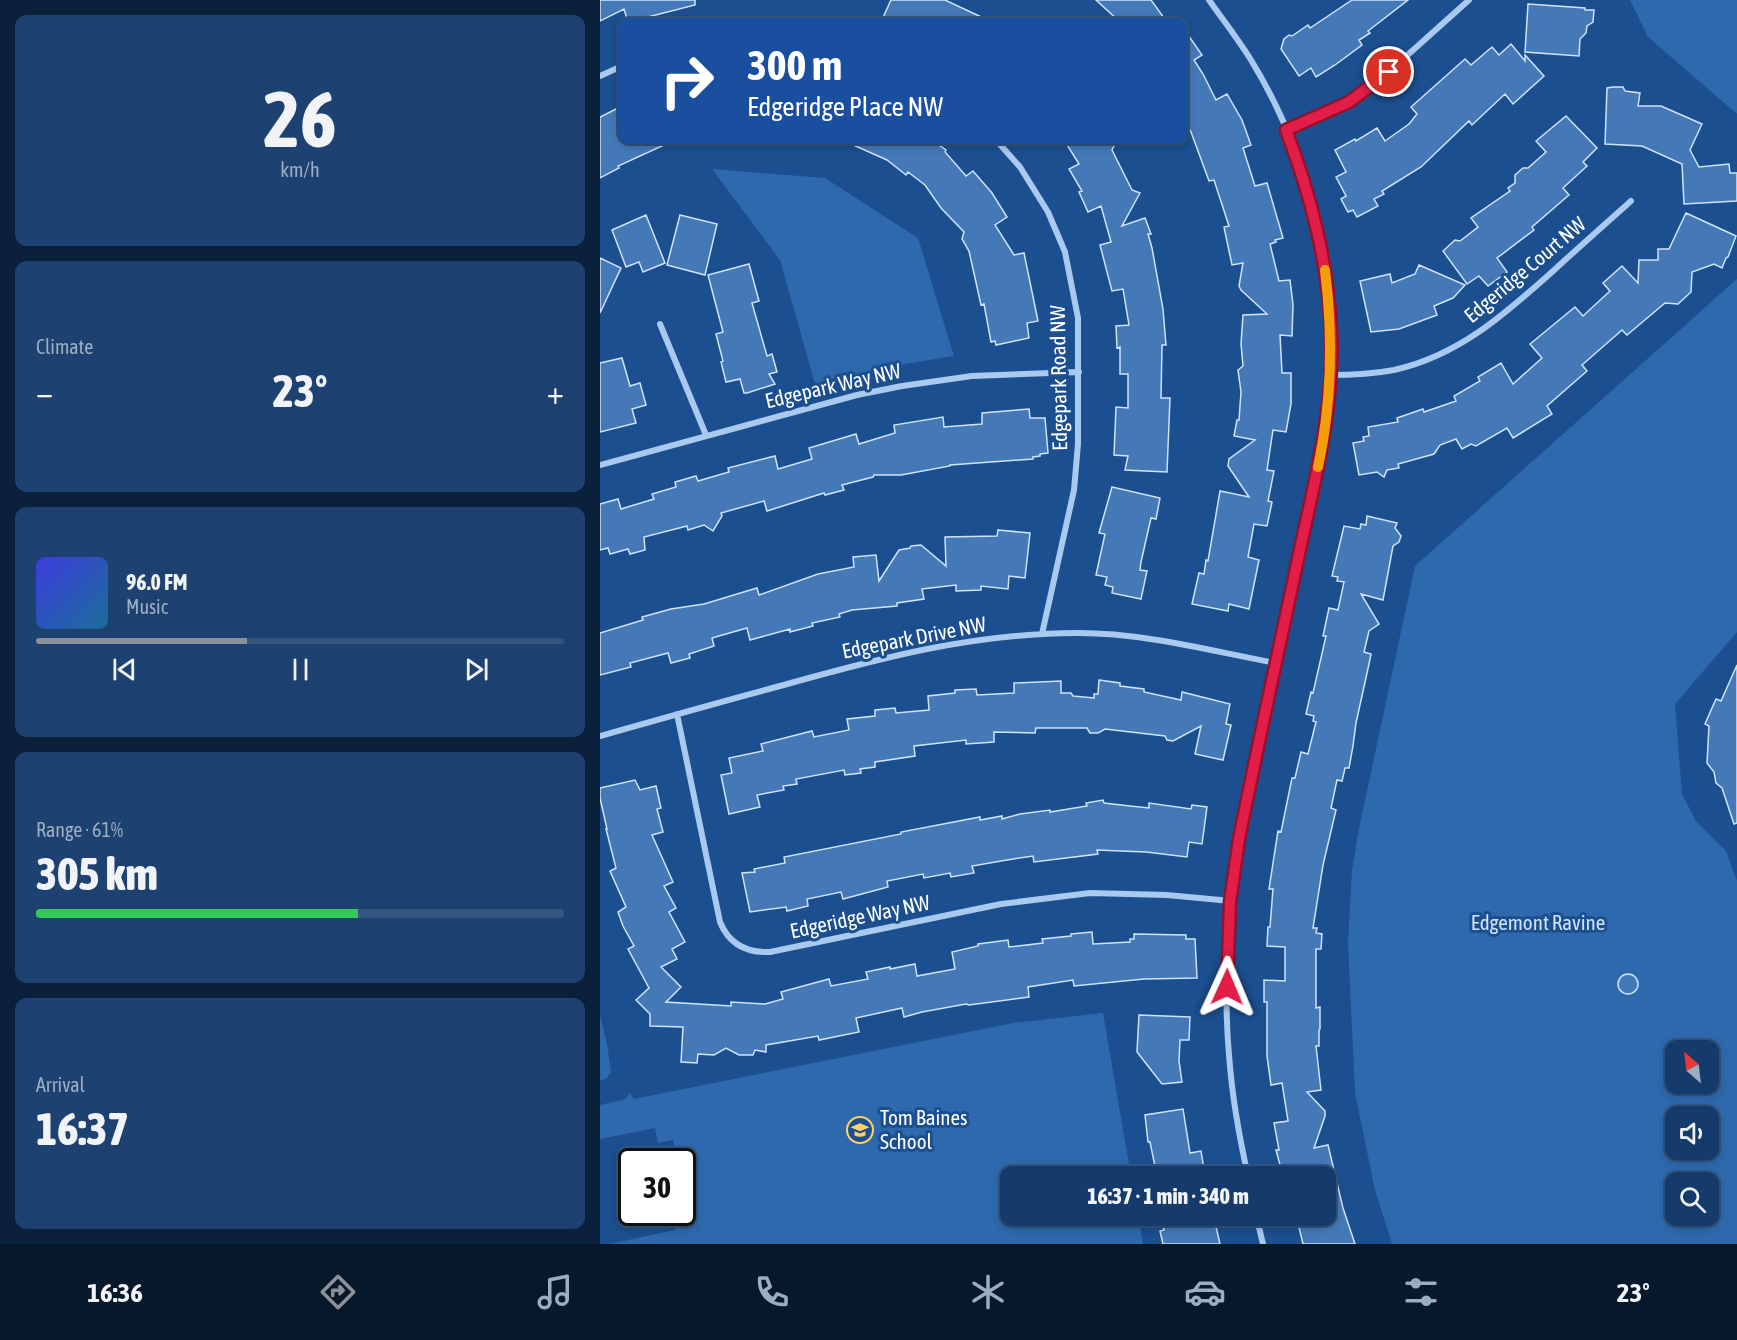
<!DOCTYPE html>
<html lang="en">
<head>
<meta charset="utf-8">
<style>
	body { margin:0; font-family:"Asap Condensed",sans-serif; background:#1d4271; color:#f1f3f6; height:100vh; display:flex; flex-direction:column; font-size:22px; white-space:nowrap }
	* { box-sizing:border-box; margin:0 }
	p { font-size:20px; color:#9dadc1 }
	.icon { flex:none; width:33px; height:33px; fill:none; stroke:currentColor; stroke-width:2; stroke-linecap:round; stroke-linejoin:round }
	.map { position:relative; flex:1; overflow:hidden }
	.drawer { display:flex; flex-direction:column; gap:15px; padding:15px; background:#0b203b; width:600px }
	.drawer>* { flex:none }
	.hud { position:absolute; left:18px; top:18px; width:570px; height:126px; border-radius:12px; box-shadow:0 3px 9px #0003,0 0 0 2px #33557e; background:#1a4fa0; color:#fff; overflow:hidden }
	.needle { width:39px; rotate:332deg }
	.controls { position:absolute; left:1065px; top:1040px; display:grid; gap:12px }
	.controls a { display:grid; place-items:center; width:54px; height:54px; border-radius:12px; background:#143b6b; box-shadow:0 3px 9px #0003,0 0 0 2px #33557e; font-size:30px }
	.speed { position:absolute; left:18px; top:1148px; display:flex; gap:12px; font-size:30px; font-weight:700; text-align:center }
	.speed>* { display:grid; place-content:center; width:78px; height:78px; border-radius:50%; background:#143b6b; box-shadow:0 3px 9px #0003,0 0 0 2px #33557e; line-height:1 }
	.speed .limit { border:3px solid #111; border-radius:9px; background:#fff; color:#111 }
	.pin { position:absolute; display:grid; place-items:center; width:51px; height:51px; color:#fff; margin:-26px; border:3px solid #fff; border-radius:50%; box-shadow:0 2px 6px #0007 }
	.me { position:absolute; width:66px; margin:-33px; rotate:1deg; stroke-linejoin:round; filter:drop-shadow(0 0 4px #0008) }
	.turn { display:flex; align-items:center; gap:21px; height:126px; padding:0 30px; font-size:27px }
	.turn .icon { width:78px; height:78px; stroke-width:2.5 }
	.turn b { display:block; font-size:42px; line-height:51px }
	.big { font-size:45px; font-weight:800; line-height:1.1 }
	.drawer .widget { flex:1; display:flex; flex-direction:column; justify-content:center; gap:9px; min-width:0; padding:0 21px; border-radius:12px; background:#1d4271 }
	.drawer .dial { align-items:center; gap:0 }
	.dial b { font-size:78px; line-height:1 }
	.song { display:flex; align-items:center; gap:18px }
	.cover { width:72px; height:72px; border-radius:9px; background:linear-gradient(135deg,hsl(240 70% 55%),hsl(200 70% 35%)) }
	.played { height:6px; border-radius:3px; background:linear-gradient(90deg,#8c9099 40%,#33557e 40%) }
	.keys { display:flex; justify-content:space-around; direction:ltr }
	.heat { display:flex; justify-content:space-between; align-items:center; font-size:33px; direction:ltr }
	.charge { height:9px; border-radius:4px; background:linear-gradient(90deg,#34c759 61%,#33557e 0) }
	.trip { position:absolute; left:400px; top:1166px; width:336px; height:60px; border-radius:12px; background:#143b6b; box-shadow:0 3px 9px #0003,0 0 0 2px #33557e; font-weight:800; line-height:60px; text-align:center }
	.tabs { display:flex; height:96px; justify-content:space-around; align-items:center; background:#08182b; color:#9dadc1 }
	.tabs .icon { width:42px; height:42px }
	.tabs .selected { color:#8c9099 }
	.tabs b { font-size:27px; color:#f1f3f6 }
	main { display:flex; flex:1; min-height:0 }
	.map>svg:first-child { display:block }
	.green { fill:#2e69ad; fill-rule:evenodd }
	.building { fill:#4478b7; stroke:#cfe3fa; stroke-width:1.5 }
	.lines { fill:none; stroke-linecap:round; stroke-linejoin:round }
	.minor { stroke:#a9c9ee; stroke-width:6 }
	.route-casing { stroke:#92132f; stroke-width:15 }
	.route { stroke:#e11d48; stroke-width:10 }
	.slow { stroke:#f59e0b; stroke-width:10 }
	.labels { text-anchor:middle; stroke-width:6; stroke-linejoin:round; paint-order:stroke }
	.street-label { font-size:21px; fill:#fff; stroke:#1b4f8f }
	.park-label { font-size:21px; fill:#cfe3fa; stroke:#1b4f8f }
	.poi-label { font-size:21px; fill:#fff; stroke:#1b4f8f; text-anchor:start }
</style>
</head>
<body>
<main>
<section class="drawer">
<div class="widget dial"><b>26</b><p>km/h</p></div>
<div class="widget"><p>Climate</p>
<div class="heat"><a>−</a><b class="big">23°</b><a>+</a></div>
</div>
<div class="widget">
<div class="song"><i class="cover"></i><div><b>96.0 FM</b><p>Music</p></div></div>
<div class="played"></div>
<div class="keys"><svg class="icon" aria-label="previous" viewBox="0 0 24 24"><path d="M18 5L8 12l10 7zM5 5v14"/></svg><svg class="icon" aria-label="pause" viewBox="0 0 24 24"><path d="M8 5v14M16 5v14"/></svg><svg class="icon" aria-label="next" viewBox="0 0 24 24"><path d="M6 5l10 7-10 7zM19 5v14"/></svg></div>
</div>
<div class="widget"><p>Range · 61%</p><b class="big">305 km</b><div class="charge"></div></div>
<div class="widget"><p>Arrival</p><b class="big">16:37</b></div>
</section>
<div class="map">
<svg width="1137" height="1244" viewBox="0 0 1137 1244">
	<rect width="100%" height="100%" fill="#1b4f8f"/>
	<!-- green -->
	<path class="green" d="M1030 0H1137V114L1048 37Z
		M112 169 225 178 318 238 354 356 287 367 215 384 180 260Z
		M1137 279V632L1075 704 1082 794 1096 821 1126 851 1137 881V1244H792L775 1190 755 1093 748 942 752 871 758 833 815 566ZM1076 1050H1108V1083H1076ZM1076 1116H1108V1149H1076ZM1076 1182H1108V1215H1076Z
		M503 1013 531 1176H411V1215H538L543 1244H10L75 1230 73 1215 88 1210 83 1186 82 1161H77L73 1140 58 1143 55 1128 0 1139V1105L26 1099 30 1093 34 1099 413 1023Z
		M0 1015 7 1044 11 1072 6 1079 0 1080Z"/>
	<!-- building -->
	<path class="building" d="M0 0H95V5L28 22 24 9 0 21Z
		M291 0H345L392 22H281Z
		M496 0H551L567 22H520Z
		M752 0H808L768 31 770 33 759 40 762 45 735 65 716 77 711 68 699 76 681 49 684 39 689 35 692 36 708 25 710 28Z
		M928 4 985 8V10H994L993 22 987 26 986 33 980 39 979 56 925 52Z
		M584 29 602 55 594 60 603 74 616 100 627 94 642 120 651 145 643 148 655 186 667 183 683 238 675 240 676 242 670 244 679 281 690 280 693 305 692 336 680 335 682 373H691V404L686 432 673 430 667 470 674 471 668 501 672 502 667 526 654 524 648 557 659 560 649 609 629 604 628 611 592 604 599 573 604 574 606 560 608 561 620 491 649 497 628 466 629 459 655 440 634 436 637 420H639L641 392 638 370 643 366 641 344 643 315 667 314 641 290 639 286 643 263 632 265 624 227 629 226 614 180 609 181 591 132 584 119Z
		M911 44 925 61V55L944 76 913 104 905 94 872 125 869 121 821 167 782 191 784 194 774 199 778 206 757 217 753 210 748 212 741 199 746 196 736 177 746 172 735 150 755 139 756 141 777 128 785 141 809 124 817 114 811 107 865 59 871 65 892 47 899 55Z
		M1013 87H1023L1025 91 1040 93 1038 106H1061L1102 124 1090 150 1099 167 1129 164 1130 173H1137V201L1084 204 1082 164 1042 146 1005 144 1007 88Z
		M22 106V140H75L18 166 19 168 0 178V117Z
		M966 116 997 148 983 162 987 166 963 188 969 195 932 227 934 230 897 258 907 272 888 286 879 276 867 284 843 251 855 240 860 241 878 227 871 218 910 191 908 188 915 183V175L923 168H928L946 152 936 141Z
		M242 140H332L346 150 345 152 366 176 373 171 392 193 407 217 395 225 414 255 424 253 438 321 427 323 429 338 396 345 395 341 391 342 384 304 381 305 369 251 362 239 364 232 341 208 325 185 308 172 306 175 287 160Z
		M464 140H510L514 146 512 150 532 190 540 193 522 226 545 218 551 234H548L552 248 563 309 566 345H562L561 398H570L567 472 525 470 528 456 514 455 516 407 528 408V374H520V347L517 348 516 326 529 325 523 289 512 291 500 245 511 242 501 206 488 212 479 192 482 191 469 169 479 164Z
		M1086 213 1136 236 1128 257 1126 258 1122 268 1114 264 1092 272 1091 292 1078 304 1065 303 1027 335 1022 330 982 365 987 371 947 406 952 414 913 438 907 428 876 446 871 444 862 449 856 439 840 445 834 454 798 464 799 468 787 470 784 477 777 472 759 475 753 443 764 441 763 437 769 436 768 427 798 422 797 418 823 409 824 412 856 401 854 396 880 381 878 377 901 363 913 384 942 358 930 344 975 307 983 316 1010 291 1003 283 1022 266 1038 283 1039 260H1058V249H1069Z
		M46 215 65 263 43 272 39 262 26 267 12 230Z
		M80 215 117 224 105 275 67 265Z
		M0 258 21 268 0 313Z
		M149 264 159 301 152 303 167 356 172 354 177 372 169 374 175 384 147 393H144L140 379 126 382 121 362 123 361 116 334 123 332 108 275Z
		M819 265 865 285 853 298 834 306 837 315 799 329 771 332 760 281 790 274 792 283 815 274Z
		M22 358 30 386 40 383 46 405 32 409 36 423 0 432V363Z
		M429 409 430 418H445L448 453 440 454V456L433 457V459L350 465V466L301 475H274L273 477 242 485 244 490 225 495 224 493 167 511 164 501 121 513 122 516 113 531 104 525 88 530 87 526 44 537 45 550 30 554 28 549 10 554 8 548 0 550V504L18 499 21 509 54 499 52 494 76 487 75 482 96 476 98 481 129 472 128 468 175 456 178 469 212 459 209 448 256 434 259 444 295 433 294 425 343 417 344 427 382 424V413Z
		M512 487 560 498 556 519 551 518 541 562 540 570 547 571 541 599 512 593 513 587 505 585 507 577 496 575 505 534 499 533Z
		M767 516 797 523 795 528 801 536 799 542 793 546 783 600 761 594 779 624 769 631 764 652 771 654 769 664 756 723 753 746 749 768H745L742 781 737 780 731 808 736 810 723 865 713 928H717L716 933 722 934 721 949H716V1008L720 1007V1029L719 1030V1046H716L721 1090 707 1092 725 1111V1116L714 1148 728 1145 743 1208 755 1244H703L696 1215H726V1176H683L676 1150H679L674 1123 688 1121 682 1083 671 1085 667 1056V1002H664V980L685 981V947L667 946 668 927H670L673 889H669L678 831 681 832 692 778H695L701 752 708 754 716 722 713 721 714 716 706 714 711 692 713 693 726 636H723L729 608 738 610 744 582 737 581 738 577 732 576 744 526 760 529 761 524 766 525Z
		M398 530 430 533 425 578 409 576 408 589 381 586V590L356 591V585L322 589 324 599 297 603V606L252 610 239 614 240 617 212 623 213 626 190 632V629L150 640 147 628 112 638 114 646 89 654 90 658 71 663 68 653 30 663 31 667 0 675V633L43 620 42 617 71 609 104 604 157 588 159 595 218 574 254 567 253 557 276 555 279 581 299 550 310 548 311 546 321 545 346 566 345 537 397 536Z
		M1137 665V823L1134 824 1122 788 1116 783 1114 772 1107 763 1109 726 1105 724 1116 699 1121 701Z
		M499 680 520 683V686L544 689V692L581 700 582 692 630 704 626 724 631 725 623 760 595 754 601 726 573 741 567 740 565 736 505 729 498 733H490L487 728H436L435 733 394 732V742L366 744V740L314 746 315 756 275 762V767L260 769 261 773 245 775 244 770 196 779 197 784 183 786 184 790 157 795 160 807 129 814 121 775 132 773 129 758 163 751 161 744 212 731 214 737 249 730 247 719 275 716V710L295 708 296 713 329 710 328 696 355 693V690L376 689 377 695 414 693V683L461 681V693H471L473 696 494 698V694H498Z
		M35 780 40 790 56 786 61 808 57 809 63 832 52 835 73 882 64 886 76 908 69 912 85 942 72 949 77 959 61 967 81 987 66 1002 131 1006V1002L165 1004 183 999 181 992 229 979 231 986 268 979 266 972 290 967V969L315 964 317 976 355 969 352 952 378 946V944L408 940 409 947 443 943 442 939 471 936V934L492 932 493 944 530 942V939H534V934L586 935V939H595L597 978 544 979 474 986 473 980 428 987 429 997 369 1005 366 1004 322 1012 304 1017 302 1008 256 1018 259 1032 219 1040 218 1036 166 1045V1052L155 1050 153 1055H139L126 1048 114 1055 98 1054 97 1063 81 1062 83 1027 50 1026V1014L36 1000 49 988 28 949 34 946 23 926 18 912 26 907 10 871 16 868 6 829H7L0 798V788Z
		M503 800 504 803 530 806 549 808V803L591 809 592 805 607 807 602 844 589 842 587 857 546 852 497 850 498 854 434 862 433 856 407 860 372 866 374 873 351 877 350 873 324 878 323 874 287 881 288 887 243 899 241 892 207 899 208 906 187 911 186 907 150 912 142 873 155 872 154 869 185 863 184 857 301 834V832L380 817V820L402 816V819L420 814 450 810V812L487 806 486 803Z
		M1018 984a10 10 0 1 1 20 0a10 10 0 1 1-20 0Z
		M539 1015 590 1017 589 1040H580L579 1061 582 1082 562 1084 537 1052Z
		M583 1109 590 1153 601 1151 605 1176H557L550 1142H548L545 1115Z
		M560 1215H597L598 1222 614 1218 620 1244H563L560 1231 564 1230Z"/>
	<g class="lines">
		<!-- minor -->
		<path class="minor" d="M609 0C623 20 638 39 651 60 708 153 736 266 730 375 727 435 712 492 700 549 689 599 679 649 668 699 658 746 646 794 639 842 628 912 623 985 629 1055 632 1096 639 1136 648 1176
			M0 76 22 66
			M686 130 749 102 773 86 869 0
			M396 140 420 167 448 212 465 252 478 318V444L474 490 442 634
			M60 324 106 435
			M730 375C752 375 773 374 794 370 858 356 905 314 952 272 978 248 1004 225 1031 201
			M0 465 257 395 302 386 372 376 479 372
			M77 714 120 922C129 944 146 953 170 952L401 904 490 893 567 895 631 901
			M0 736C60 719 120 702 180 686 280 658 373 633 478 633 545 633 611 651 676 663
			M656 1215 663 1244"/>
	</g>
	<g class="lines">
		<defs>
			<path id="route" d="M627 987 630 902 639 839C658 744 679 649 699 554 715 479 735 406 731 329 727 258 711 196 686 130L749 102 789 72"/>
		</defs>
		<!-- route casing -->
		<use href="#route" class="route-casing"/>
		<!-- route -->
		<use href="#route" class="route"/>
		<!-- slow -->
		<path class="slow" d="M718 467C732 402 733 336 725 270"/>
	</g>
	<!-- icons -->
	<defs>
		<symbol id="school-ring" viewBox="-11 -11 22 22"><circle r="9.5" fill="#1b4f8f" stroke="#ffd166" stroke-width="1.5"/><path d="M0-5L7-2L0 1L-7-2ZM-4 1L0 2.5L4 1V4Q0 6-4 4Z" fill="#ffd166"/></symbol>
	</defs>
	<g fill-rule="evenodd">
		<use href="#school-ring" x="245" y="1115" width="30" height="30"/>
	</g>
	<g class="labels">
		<!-- street labels -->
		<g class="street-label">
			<text transform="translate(925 270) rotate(-40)" y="7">Edgeridge Court NW</text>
			<text transform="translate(459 378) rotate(-91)" y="7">Edgepark Road NW</text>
			<text transform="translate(233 386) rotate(-13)" y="7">Edgepark Way NW</text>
			<text transform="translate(314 638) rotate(-11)" y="7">Edgepark Drive NW</text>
			<text transform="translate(260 917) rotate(-12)" y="7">Edgeridge Way NW</text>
		</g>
		<!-- park labels -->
		<g class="park-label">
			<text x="938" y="930">Edgemont Ravine</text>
		</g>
		<!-- poi labels -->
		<g class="poi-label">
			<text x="280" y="1125">Tom Baines<tspan x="280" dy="24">School</tspan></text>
		</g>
	</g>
</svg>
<div class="controls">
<a><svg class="needle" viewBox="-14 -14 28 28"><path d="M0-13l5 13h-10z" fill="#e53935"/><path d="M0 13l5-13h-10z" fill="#9dadc1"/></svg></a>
<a><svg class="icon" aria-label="sound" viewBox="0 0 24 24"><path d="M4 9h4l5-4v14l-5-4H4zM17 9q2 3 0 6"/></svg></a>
<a><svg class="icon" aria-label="search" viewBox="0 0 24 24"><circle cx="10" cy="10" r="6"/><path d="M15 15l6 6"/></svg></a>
</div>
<div class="speed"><div class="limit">30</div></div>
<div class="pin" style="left:789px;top:72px;background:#d93025"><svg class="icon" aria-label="arrive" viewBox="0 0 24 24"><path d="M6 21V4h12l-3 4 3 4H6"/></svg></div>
<svg class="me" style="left:627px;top:987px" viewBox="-20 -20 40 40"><path d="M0-17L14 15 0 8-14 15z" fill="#e11d48" stroke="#fff" stroke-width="4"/></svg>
<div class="trip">16:37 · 1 min · 340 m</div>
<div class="hud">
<div class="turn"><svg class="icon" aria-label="right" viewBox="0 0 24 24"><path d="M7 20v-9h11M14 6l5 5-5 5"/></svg><div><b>300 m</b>Edgeridge Place NW</div></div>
</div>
</div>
</main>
<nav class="tabs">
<b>16:36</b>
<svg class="icon selected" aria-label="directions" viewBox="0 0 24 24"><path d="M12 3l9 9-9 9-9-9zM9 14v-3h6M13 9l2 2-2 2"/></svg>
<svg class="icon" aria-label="music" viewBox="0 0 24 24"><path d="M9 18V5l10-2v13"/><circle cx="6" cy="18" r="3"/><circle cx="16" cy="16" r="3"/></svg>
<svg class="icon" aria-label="phone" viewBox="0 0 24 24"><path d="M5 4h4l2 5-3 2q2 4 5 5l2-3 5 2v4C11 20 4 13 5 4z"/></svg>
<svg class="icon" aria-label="climate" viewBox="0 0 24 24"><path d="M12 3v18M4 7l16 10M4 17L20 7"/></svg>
<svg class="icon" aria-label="car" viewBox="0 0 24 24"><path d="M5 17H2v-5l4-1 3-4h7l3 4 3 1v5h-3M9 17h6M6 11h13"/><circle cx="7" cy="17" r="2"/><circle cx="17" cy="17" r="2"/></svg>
<svg class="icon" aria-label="filters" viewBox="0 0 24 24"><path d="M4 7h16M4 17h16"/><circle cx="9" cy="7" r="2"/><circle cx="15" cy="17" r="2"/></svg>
<b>23°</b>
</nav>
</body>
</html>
